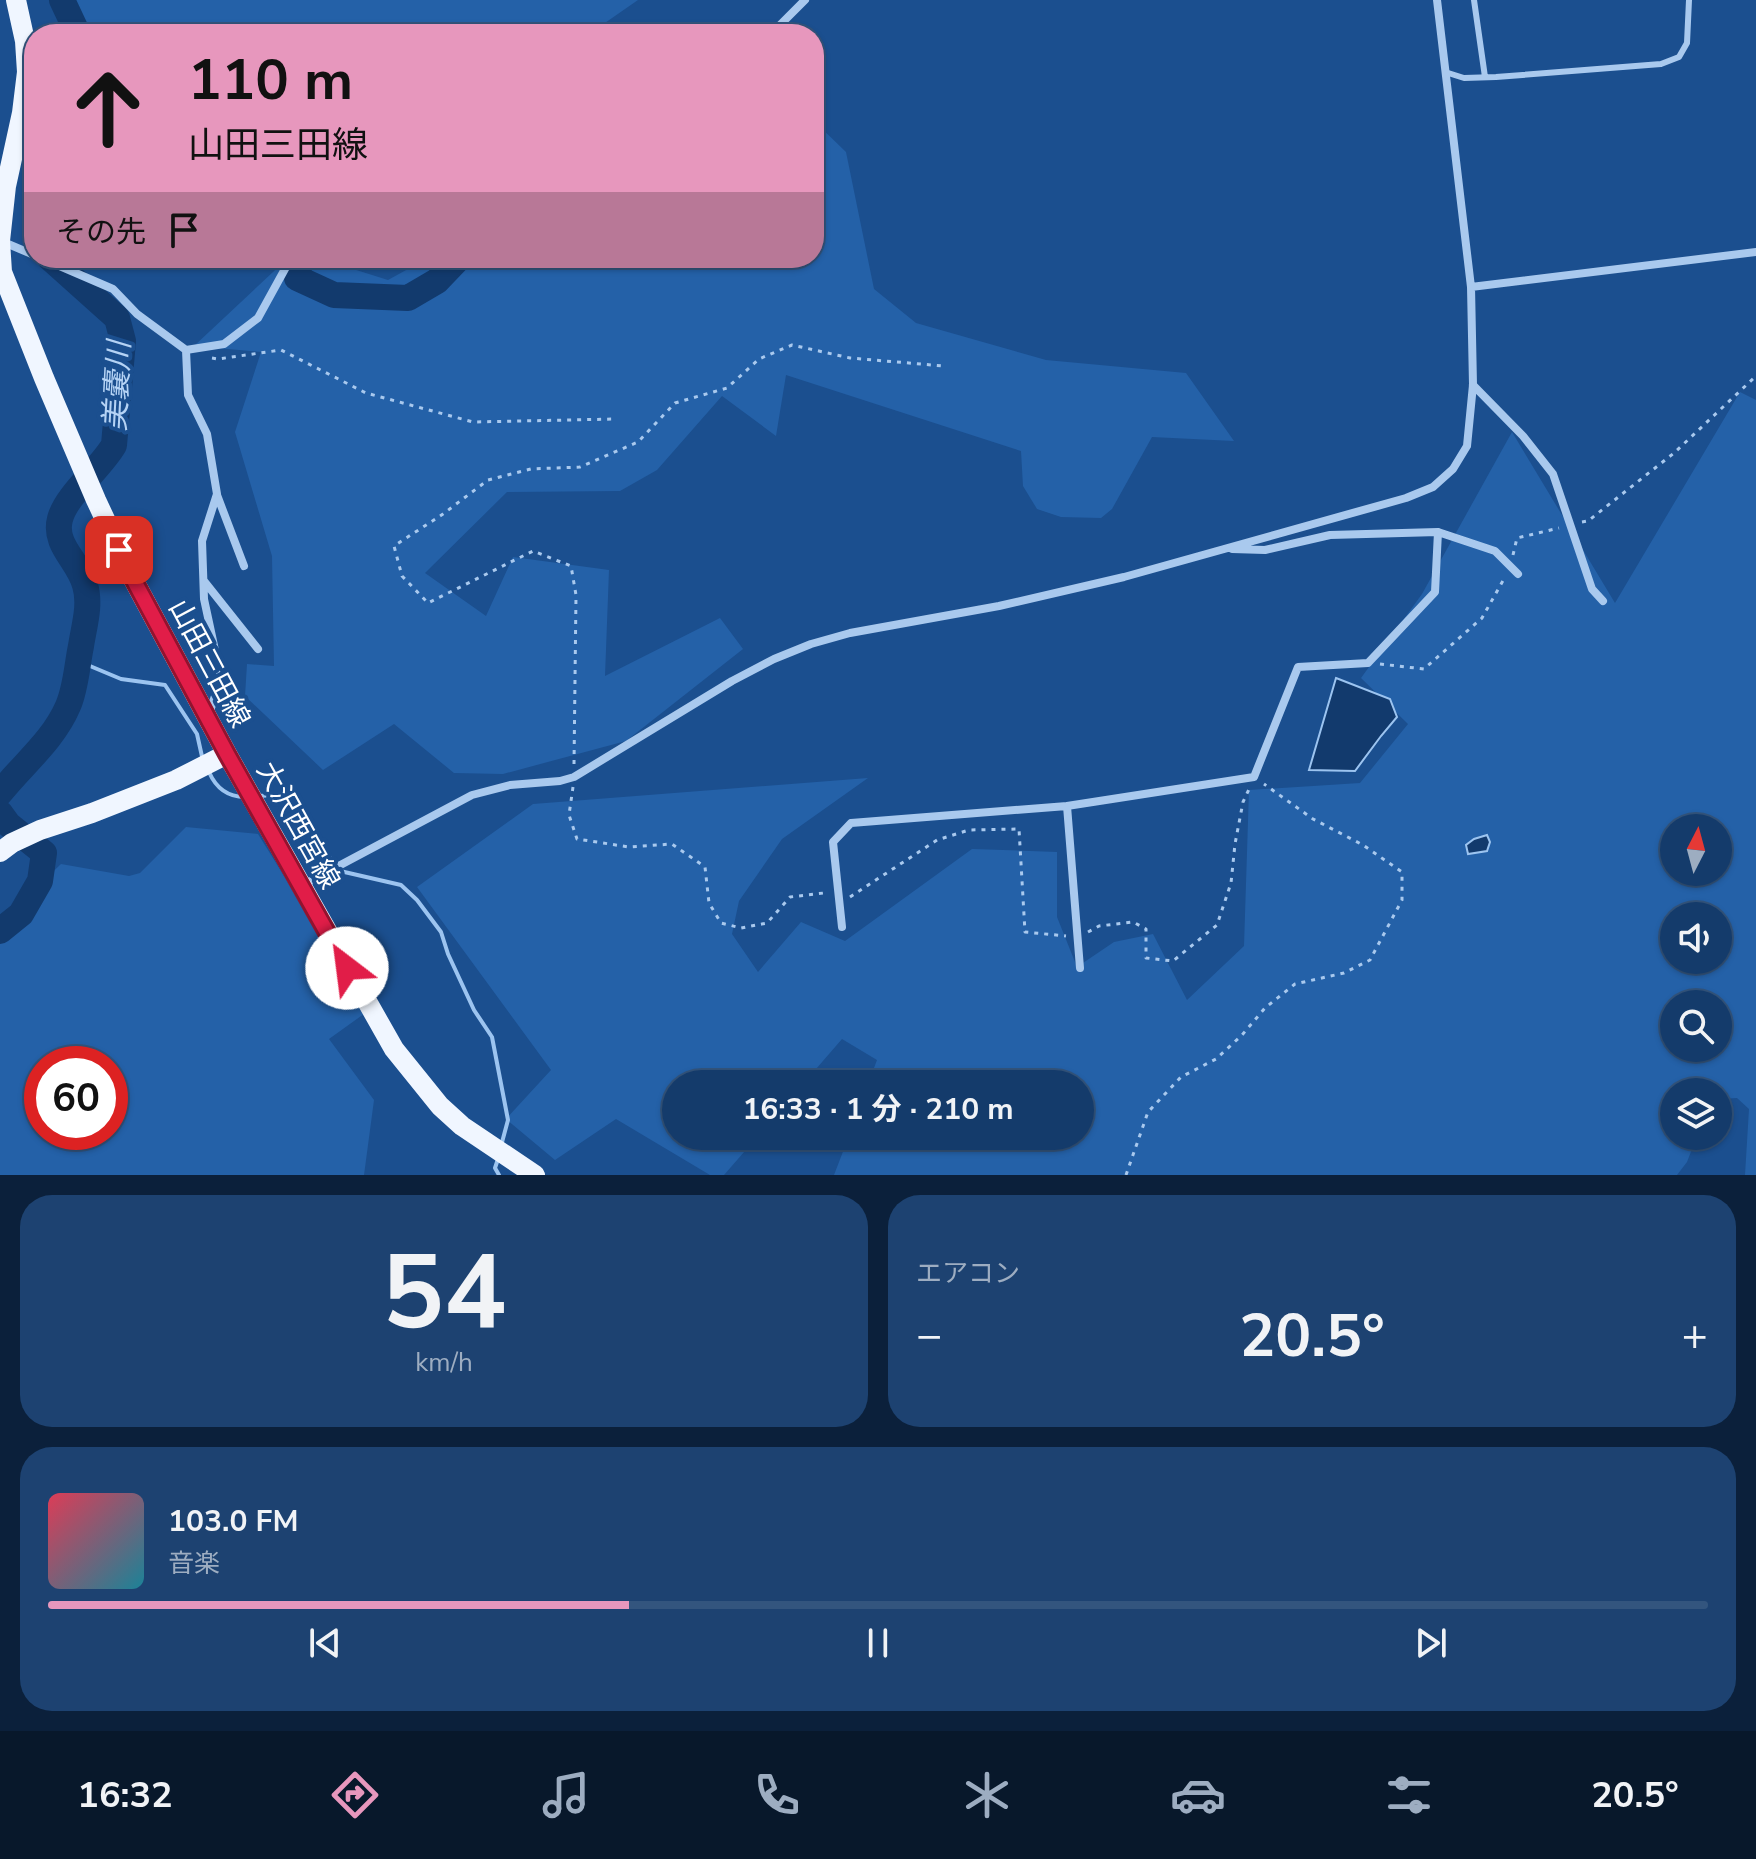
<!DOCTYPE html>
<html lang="ja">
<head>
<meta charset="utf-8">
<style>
	body { margin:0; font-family:"Nunito Sans","Noto Sans JP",sans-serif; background:#1d4271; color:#f1f3f6; height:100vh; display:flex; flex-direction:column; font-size:30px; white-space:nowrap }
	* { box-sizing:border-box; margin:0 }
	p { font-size:26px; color:#9dadc1 }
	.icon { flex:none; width:44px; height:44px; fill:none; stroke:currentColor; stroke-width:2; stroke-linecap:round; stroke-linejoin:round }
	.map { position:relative; height:1175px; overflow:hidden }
	.drawer { display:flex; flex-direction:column; gap:20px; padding:20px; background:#0b203b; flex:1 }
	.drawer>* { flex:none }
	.banner { position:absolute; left:24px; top:24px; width:800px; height:244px; border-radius:32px; box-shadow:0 2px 6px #0004,0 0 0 2px #33557e; background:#e797bd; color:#111; overflow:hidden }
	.needle { width:52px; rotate:6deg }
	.controls { position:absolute; left:1660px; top:814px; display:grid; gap:16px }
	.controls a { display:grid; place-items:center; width:72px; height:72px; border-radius:50%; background:#143b6b; box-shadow:0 2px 6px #0004,0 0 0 2px #33557e; font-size:40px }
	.speed { position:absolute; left:24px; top:1046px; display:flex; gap:16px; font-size:40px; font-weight:700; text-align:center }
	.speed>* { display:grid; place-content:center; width:104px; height:104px; border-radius:50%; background:#143b6b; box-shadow:0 2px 6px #0004,0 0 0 2px #33557e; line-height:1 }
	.speed .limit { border:12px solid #d22; background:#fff; color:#111 }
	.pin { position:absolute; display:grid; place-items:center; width:68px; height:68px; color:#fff; margin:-34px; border-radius:16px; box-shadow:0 4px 12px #0006 }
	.me { position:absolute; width:88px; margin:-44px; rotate:330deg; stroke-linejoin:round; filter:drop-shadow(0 0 6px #0008) }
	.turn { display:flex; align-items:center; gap:28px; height:168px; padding:0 32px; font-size:36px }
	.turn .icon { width:104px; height:104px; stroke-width:2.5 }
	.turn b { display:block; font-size:56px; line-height:68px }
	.then { display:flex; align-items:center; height:76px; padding:0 32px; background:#0003; gap:16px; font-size:30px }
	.big { font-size:60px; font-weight:700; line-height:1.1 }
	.drawer .widget { flex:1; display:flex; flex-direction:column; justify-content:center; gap:12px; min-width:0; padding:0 28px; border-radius:32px; background:#1d4271 }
	.drawer .dial { align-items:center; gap:0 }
	.dial b { font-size:104px; line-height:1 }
	.song { display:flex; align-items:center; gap:24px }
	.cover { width:96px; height:96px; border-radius:12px; background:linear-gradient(135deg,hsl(350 70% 55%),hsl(190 70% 35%)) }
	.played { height:8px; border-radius:4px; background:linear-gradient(90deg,#e797bd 35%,#33557e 35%) }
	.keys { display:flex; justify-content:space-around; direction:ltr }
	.heat { display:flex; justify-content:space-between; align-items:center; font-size:44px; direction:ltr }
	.drawer .tiles { flex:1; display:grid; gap:20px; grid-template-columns:1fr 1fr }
	.widget:last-child { grid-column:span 2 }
	.trip { position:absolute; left:662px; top:1070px; width:432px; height:80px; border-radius:40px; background:#143b6b; box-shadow:0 2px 6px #0004,0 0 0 2px #33557e; font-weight:700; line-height:80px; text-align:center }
	.menu { display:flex; height:128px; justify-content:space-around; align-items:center; background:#08182b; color:#9dadc1 }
	.menu .icon { width:56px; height:56px }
	.menu .on { color:#e797bd }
	.menu b { font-size:36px; color:#f1f3f6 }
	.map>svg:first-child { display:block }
	.green { fill:#2461a8; fill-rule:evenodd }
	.water { fill:#123a6d; stroke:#9cc4f0; stroke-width:2 }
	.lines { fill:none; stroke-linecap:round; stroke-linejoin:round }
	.stream { stroke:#9cc4f0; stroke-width:4 }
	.river { stroke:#123a6d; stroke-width:26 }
	.path { stroke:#a9c9ee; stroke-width:3; stroke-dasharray:4 6; stroke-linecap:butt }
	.service { stroke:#a9c9ee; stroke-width:6 }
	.minor { stroke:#a9c9ee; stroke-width:8 }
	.primary { stroke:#f0f6ff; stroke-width:20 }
	.route-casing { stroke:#92132f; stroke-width:20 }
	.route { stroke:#e11d48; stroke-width:14 }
	.labels { text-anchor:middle; stroke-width:8; stroke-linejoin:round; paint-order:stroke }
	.street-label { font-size:28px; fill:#fff; stroke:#1b4f8f }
	.water-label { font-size:30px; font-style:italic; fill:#b5d3f5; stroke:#1b4f8f }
</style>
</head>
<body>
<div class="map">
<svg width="1756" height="1175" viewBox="0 0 1756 1175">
	<rect width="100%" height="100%" fill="#1b4f8f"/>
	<!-- green -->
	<path class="green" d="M59 0H638L589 34H83Z
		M814 121 846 152 874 289 916 323 1046 360 1186 373 1234 441 1152 437 1112 509 1101 518 1061 517 1037 509 1023 486 1021 451 786 375 776 436 722 396 657 470 620 491 507 492 425 573 486 616 513 557 609 570 605 676 720 618 743 649 626 741 503 774 454 773 394 724 323 770 245 696 247 664 274 666 272 556 235 432 261 352 194 346 288 258H318L388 280 428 258H814V235L819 220 814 184Z
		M1740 392 1756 400V1175H1745L1749 1109 1737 1098 1718 1099V1092H1674V1136H1697L1687 1162 1677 1175H834L849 1136H1080V1084H868L877 1060 842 1039 803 1084H676V1136H758L724 1175H710L616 1119 555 1160 506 1119 551 1070 417 887 533 804 868 778 782 839 739 901 732 934 758 972 801 922 845 941 972 849 1057 852V917L1077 967 1114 942 1153 934 1187 1000 1244 946 1249 790 1360 783 1408 724 1361 678 1422 594 1512 432 1615 603ZM1674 828H1718V872H1674ZM1674 916H1718V960H1674ZM1674 1004H1718V1048H1674Z
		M186 827 258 834 368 1011 329 1039 374 1100 364 1175H0V923L61 864 129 876 140 873ZM42 1064H110V1132H42Z"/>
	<!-- water -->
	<path class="water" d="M1336 678 1390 699 1397 717 1381 736 1355 771 1309 770Z
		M1487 835 1490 842 1487 851 1468 854 1466 845 1474 839Z"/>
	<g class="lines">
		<!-- stream -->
		<path class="stream" d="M78 661 121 679 165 685 197 734 203 761
			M209 772C216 788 227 797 245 797
			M257 796 277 795 303 810 328 855 340 871 401 885 417 900 441 932 448 954 474 1010 492 1037 508 1120 501 1146
			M498 1159 495 1168 499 1175"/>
		<!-- river -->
		<path class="river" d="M62 0 78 34
			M301 258 297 278 334 295 408 298 437 281 459 258
			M0 793C23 764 53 741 68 706 76 688 77 665 81 646 84 626 91 605 85 585 79 561 53 545 60 519 66 495 101 468 114 445L123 341 117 318 50 258
			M0 813 8 824 44 853 40 881 21 914 0 931"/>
		<!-- path -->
		<path class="path" d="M212 358 218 359 281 350 366 393 473 422 615 419
			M1582 522 1588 521 1674 453 1756 376
			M1513 555 1517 538 1559 528
			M1380 664 1424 669 1482 618 1505 577
			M574 764 576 595 571 566 533 551 428 603 402 576 394 546 443 514 488 480 531 469 580 467 638 442 675 403 727 388 759 359 792 345 850 358 944 366
			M573 787 569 815 577 839 629 847 672 844 705 867 709 903 721 923 741 928 767 923 790 897 824 893 826 895
			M850 897 937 840 969 830 1019 829 1025 932 1066 936
			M1088 932 1099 926 1133 922 1146 929V958L1173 961 1217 925 1231 883 1235 844 1243 802 1250 787
			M1126 1175 1148 1112 1181 1077 1216 1059 1242 1035 1265 1008 1295 984 1344 973 1370 960 1402 900V872L1363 845 1313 819 1264 784"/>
		<!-- service -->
		<path class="service" d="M1474 0 1485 77
			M1445 72 1464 78 1496 77 1661 64 1679 57 1687 43 1689 0"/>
		<!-- minor -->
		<path class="minor" d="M1437 0 1471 287 1756 252
			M771 34 805 0
			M1 241 34 255
			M41 258 113 289 137 314 186 350 224 344 258 318 291 258
			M186 350 188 395 207 434 217 494 202 541 204 599 221 678 209 714
			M1473 385 1523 436 1553 474 1592 589 1603 601
			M217 495 244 566
			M1438 532 1495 551 1518 574
			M204 581 258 649
			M1067 806 1254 777 1298 667 1368 663 1435 592 1438 532 1330 535 1265 550 1232 549
			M301 886 472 795 510 785 560 781 574 777 732 681 774 659 811 644 850 633 999 606 1124 577 1406 498 1433 487 1453 469 1467 446 1473 385 1471 287
			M842 927 833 842 851 823 1067 806 1080 968"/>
		<!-- primary -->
		<path class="primary" d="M16 0 25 41 27 72 22 113 6 186 0 241 2 272 44 378 96 500 131 575 227 754 394 1049 440 1106 462 1126 535 1175
			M0 852 12 843 40 830 92 813 176 780 227 754"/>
	</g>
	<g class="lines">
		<defs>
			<path id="route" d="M119 550 131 575 227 754 347 968"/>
		</defs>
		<!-- route casing -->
		<use href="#route" class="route-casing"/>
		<!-- route -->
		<use href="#route" class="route"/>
	</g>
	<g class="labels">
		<!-- street labels -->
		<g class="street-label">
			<text transform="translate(210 663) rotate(62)" y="10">山田三田線</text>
			<text transform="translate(299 825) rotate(61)" y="10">大沢西宮線</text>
		</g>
		<!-- water labels -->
		<g class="water-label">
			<text transform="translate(117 386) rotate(-87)" y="10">美嚢川</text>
		</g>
	</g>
</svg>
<div class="controls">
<a><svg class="needle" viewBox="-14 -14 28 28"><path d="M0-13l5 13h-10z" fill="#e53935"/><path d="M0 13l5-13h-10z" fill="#9dadc1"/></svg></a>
<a><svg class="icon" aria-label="sound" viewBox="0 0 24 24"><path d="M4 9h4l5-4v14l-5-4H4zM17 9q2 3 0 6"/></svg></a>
<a><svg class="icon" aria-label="search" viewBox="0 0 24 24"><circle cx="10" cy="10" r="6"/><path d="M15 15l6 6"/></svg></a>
<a><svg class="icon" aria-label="layers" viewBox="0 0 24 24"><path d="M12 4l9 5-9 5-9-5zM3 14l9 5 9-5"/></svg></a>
</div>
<div class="speed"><div class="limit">60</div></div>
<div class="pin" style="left:119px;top:550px;background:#d93025"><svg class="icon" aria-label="arrive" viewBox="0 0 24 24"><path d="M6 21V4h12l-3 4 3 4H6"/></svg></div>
<svg class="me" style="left:347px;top:968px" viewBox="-20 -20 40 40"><circle r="19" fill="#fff"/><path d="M0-13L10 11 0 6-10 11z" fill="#e11d48"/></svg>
<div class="trip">16:33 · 1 分 · 210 m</div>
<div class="banner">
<div class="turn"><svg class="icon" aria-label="ahead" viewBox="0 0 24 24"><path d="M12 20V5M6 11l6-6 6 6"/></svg><div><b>110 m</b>山田三田線</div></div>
<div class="then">その先<svg class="icon" aria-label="arrive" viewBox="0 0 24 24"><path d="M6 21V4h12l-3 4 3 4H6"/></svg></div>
</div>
</div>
<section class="drawer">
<div class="tiles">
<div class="widget dial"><b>54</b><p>km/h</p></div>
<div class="widget"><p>エアコン</p>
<div class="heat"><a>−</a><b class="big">20.5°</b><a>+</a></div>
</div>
<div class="widget">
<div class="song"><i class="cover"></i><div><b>103.0 FM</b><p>音楽</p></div></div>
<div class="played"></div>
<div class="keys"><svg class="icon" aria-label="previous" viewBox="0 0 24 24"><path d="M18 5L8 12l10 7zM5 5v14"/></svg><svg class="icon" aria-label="pause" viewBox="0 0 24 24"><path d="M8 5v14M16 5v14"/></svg><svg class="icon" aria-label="next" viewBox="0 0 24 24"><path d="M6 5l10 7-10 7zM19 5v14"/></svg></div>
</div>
</div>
</section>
<nav class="menu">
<b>16:32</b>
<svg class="icon on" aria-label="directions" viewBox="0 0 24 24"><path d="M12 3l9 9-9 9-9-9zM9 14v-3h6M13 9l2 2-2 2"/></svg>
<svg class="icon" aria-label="music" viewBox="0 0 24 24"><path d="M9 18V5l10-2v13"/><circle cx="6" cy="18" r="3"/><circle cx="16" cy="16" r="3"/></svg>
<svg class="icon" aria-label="phone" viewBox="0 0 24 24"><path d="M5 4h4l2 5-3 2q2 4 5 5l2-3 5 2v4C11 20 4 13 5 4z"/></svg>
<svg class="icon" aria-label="climate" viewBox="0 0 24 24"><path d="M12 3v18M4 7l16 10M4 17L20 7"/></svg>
<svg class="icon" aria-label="car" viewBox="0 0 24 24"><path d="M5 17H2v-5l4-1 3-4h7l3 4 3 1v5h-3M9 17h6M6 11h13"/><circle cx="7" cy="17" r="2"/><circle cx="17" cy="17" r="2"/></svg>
<svg class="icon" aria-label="filters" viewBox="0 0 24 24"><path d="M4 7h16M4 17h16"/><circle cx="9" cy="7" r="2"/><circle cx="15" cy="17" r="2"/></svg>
<b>20.5°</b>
</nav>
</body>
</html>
